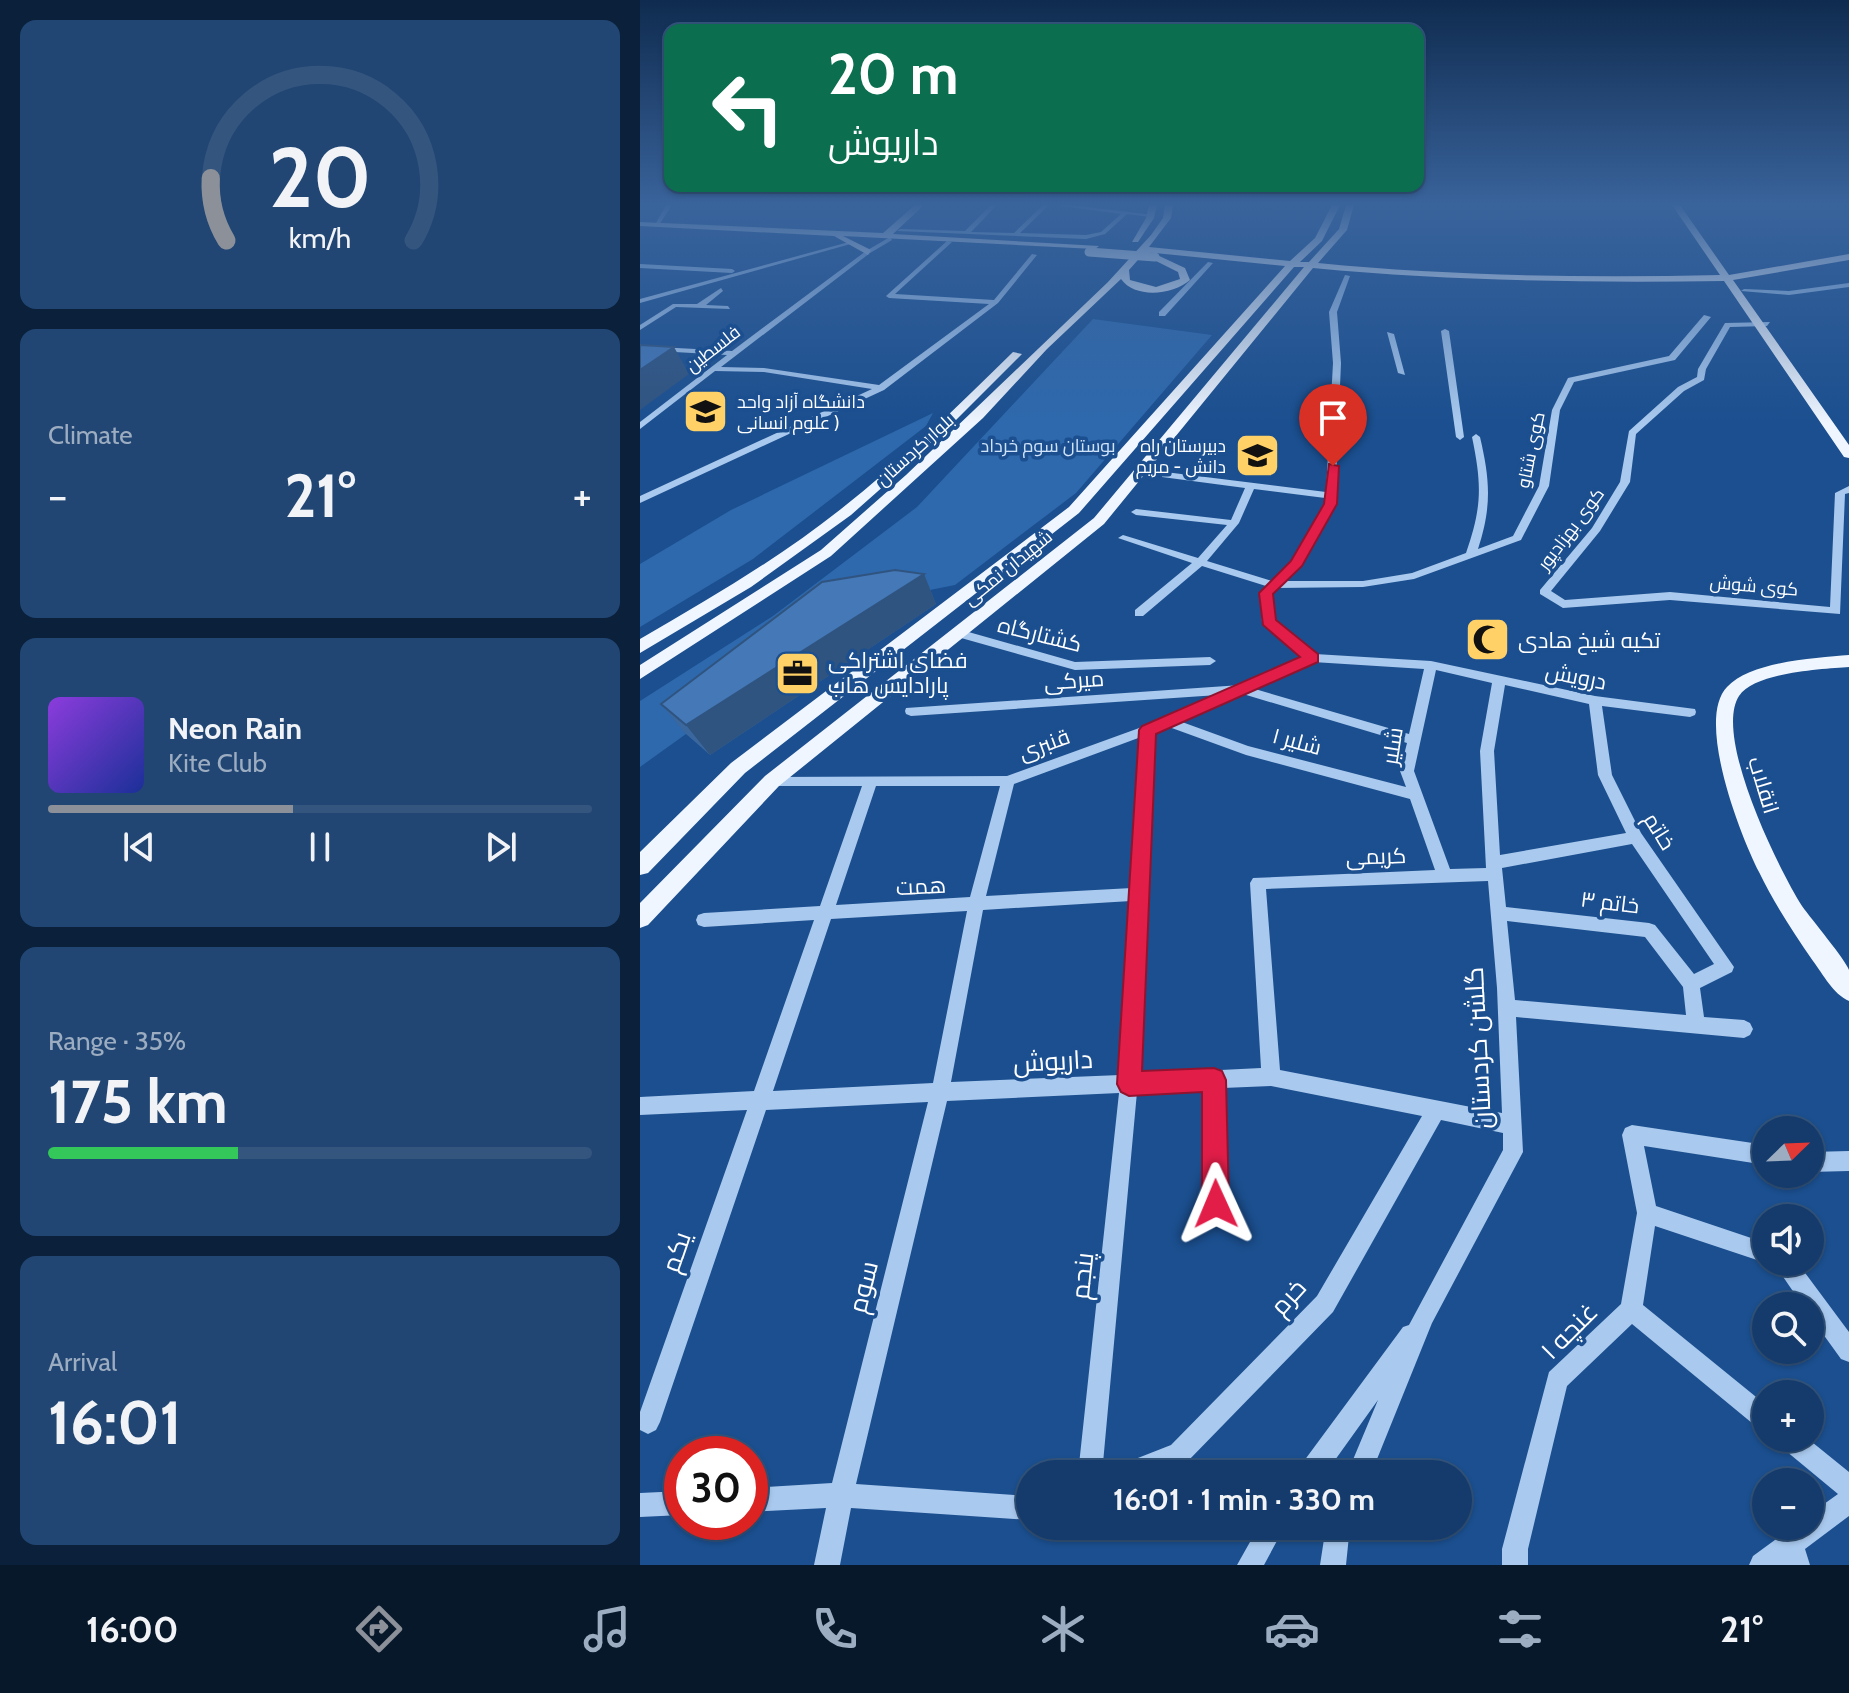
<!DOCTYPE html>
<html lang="en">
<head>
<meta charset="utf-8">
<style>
	body { margin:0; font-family:Cabin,Cairo,sans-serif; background:#214673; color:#f1f3f6; height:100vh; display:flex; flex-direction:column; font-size:30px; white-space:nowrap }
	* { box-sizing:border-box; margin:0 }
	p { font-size:26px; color:#9dadc1 }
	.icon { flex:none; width:44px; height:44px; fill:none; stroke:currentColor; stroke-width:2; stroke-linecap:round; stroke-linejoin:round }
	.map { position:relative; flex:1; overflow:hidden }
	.drawer { display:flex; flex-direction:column; gap:20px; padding:20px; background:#0b203b; width:640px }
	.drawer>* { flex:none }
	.top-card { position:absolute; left:24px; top:24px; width:760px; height:168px; border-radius:16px; box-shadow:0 2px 6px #0004,0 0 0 2px #33557e; background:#0b6e4f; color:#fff; overflow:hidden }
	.needle { width:52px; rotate:67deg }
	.fabs { position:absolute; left:1112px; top:1116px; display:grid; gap:16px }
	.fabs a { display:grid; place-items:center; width:72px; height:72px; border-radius:50%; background:#143b6b; box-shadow:0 2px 6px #0004,0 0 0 2px #33557e; font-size:40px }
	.speed { position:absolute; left:24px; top:1436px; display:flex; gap:16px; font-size:40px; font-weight:700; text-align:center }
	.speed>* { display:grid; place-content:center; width:104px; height:104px; border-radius:50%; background:#143b6b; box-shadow:0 2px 6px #0004,0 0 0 2px #33557e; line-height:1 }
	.speed .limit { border:12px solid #d22; background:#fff; color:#111 }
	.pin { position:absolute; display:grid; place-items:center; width:68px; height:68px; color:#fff; margin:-82px -34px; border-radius:50% 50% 50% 0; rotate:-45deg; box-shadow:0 0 8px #0007 }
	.pin .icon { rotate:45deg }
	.me { position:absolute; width:88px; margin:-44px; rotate:359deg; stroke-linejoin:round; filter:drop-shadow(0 0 6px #0008) }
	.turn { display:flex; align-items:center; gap:28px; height:168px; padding:0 32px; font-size:36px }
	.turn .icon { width:104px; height:104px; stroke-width:2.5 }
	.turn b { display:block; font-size:56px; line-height:68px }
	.big { font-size:60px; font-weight:700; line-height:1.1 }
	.drawer .tile { flex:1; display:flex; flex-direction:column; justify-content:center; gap:12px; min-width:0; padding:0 28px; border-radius:16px; background:#214673 }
	.drawer .dial { align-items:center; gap:0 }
	.dial svg { height:208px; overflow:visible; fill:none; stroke:#33557e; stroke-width:7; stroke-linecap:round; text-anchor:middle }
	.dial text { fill:#f1f3f6; stroke:none }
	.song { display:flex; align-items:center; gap:24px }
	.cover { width:96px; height:96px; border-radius:12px; background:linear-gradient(135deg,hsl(270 70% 55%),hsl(230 70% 35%)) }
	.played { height:8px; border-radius:4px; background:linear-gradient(90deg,#8c9099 45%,#33557e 45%) }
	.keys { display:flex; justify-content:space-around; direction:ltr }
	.heat { display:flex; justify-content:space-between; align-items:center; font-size:44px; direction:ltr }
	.charge { height:12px; border-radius:6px; background:linear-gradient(90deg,#34c759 35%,#33557e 0) }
	.trip { position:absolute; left:376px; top:1460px; width:456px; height:80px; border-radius:40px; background:#143b6b; box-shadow:0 2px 6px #0004,0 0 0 2px #33557e; font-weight:700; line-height:80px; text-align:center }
	.tab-bar { display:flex; height:128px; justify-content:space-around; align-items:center; background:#08182b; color:#9dadc1 }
	.tab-bar .icon { width:56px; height:56px }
	.tab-bar .on { color:#8c9099 }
	.tab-bar b { font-size:36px; color:#f1f3f6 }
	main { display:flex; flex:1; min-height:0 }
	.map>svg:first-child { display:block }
	.green { fill:#2e69ad }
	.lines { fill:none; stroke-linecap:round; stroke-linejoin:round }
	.minor { fill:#a9c9ee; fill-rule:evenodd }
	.major { fill:#f0f6ff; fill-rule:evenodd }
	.major-bridge { stroke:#f0f6ff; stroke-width:9 }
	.wall { fill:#3a679d }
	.shaded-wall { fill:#305480 }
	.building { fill:#4478b7; stroke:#305480; stroke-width:2 }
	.route { fill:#e11d48; stroke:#92132f; stroke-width:2 }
	.labels { text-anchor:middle; stroke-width:7; stroke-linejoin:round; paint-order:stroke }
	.far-street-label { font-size:18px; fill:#fff; stroke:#1b4f8f }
	.far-poi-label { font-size:18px; fill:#fff; stroke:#1b4f8f; text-anchor:start }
	.far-park-label { font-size:18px; fill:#cfe3fa; stroke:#1b4f8f }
	.street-label { font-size:22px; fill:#fff; stroke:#1b4f8f }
	.poi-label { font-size:22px; fill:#fff; stroke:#1b4f8f; text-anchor:start }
	.near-street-label { font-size:26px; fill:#fff; stroke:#1b4f8f }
</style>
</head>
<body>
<main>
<section class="drawer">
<div class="tile dial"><svg viewBox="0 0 100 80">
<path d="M14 69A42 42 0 1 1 86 69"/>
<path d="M14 69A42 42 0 0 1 8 45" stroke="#8c9099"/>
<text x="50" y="56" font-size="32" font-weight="700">20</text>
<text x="50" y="72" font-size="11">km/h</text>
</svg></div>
<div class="tile"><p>Climate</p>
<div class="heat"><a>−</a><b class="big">21°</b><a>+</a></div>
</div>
<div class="tile">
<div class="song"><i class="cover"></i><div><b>Neon Rain</b><p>Kite Club</p></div></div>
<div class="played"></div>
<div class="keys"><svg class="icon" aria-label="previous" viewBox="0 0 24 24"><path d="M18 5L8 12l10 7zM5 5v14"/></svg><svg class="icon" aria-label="pause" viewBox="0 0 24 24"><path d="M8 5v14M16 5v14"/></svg><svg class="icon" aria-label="next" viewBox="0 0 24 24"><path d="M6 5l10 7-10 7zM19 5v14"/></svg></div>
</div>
<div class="tile"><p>Range · 35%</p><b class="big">175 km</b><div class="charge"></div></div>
<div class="tile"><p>Arrival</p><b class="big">16:01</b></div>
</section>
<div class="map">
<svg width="1209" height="1565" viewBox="0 0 1209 1565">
	<rect width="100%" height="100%" fill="#1b4f8f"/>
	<!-- green -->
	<path class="green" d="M453 319 572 335 436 493 315 585 204 607 46 734 0 767V701L133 616 277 507Z
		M293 413 286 426 113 559 0 627V564L91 510Z"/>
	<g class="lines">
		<!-- minor -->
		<path class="minor" d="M26 205H32L19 225H15Z
			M351 205H357L331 232 374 233 403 205H409L380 233 446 235 461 232 481 214 413 205H432L513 215 510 217 487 214 465 234 446 239 257 231 260 229 325 231Z
			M250 237 252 240 230 253 81 367 124 368 239 385 349 304 249 298 246 296 307 241 312 242 255 294 354 300 392 254 397 255 358 303 244 390 0 503V496L232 389 124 372 75 371 0 429V422L87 355 0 350V346L92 351 226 251Z
			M209 242 214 243 0 303V299Z
			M568 262 573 263 525 316H519V312Z
			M0 264 92 269 95 271 92 273 0 268Z
			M705 275 710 276 697 312 701 363 695 504 662 563 644 581H723L772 573 826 553C842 507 842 485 832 437L836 434 840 437C850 480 852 506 838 549L873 536 899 486 912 410 928 378 1029 356 1064 315 1071 317 1035 360 934 382 920 410 909 486 881 540 774 579 723 587 637 588 632 594 634 621 675 654 791 661 955 696 1055 709 1056 712 1055 715 1050 717 962 706 972 775 1001 833 1094 967 1092 972 1060 988 1064 1017 1104 1020 1110 1023 1113 1029 1110 1035 1104 1038 876 1017 883 1152 792 1323 731 1474H707L738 1400 685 1474H658L661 1465 763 1327 769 1325 863 1150V1133L801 1120 693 1312 547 1462 519 1474H477L480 1465 531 1445 677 1296 782 1116 631 1086 583 1088 586 1204 583 1211 576 1214 569 1211 566 1204 565 1089 497 1092 462 1474H438L479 1093 307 1101 216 1484 390 1496V1520L211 1508 200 1565H174L186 1508 110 1512V1488L192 1483 288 1102 126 1110 20 1422 16 1430 8 1434 0 1430V1412L107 1110 0 1115V1097L114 1091 174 920 64 927 58 925 56 920 58 915 64 913 180 906 222 786H132L127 785 125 781 127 777 367 776 524 719 578 695 271 716 266 714 265 711 266 708 601 685 663 657 622 622 620 593 626 586 562 566 503 616H495V610L552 563 478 538 483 535 558 558 587 525 496 515 491 512 496 509 591 520 605 488 522 477V473L525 472 686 492 693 363 689 312ZM614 489 685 498V504L653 561 632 581 567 561 599 523ZM673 662 784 669 769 734 615 689ZM796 670 852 683 840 751 846 868 810 869 774 771ZM865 685 949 704 958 775 986 833 860 855 854 751ZM603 694 767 743 760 771 766 787 608 746 542 722ZM529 727 606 755 770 799 795 870 613 878 610 883 621 1068 499 1074 515 732ZM501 737 492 888 346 896 374 784ZM236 786H360L330 897 196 905ZM992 844 1074 964 1054 974 1015 925 1009 923 866 907 862 868ZM848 881 857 988 862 1113 640 1070 626 889ZM491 901 480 1075 311 1082 343 910ZM327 911 293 1083 133 1091 191 919ZM867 921 1005 937 1043 987 1046 1015 875 1000Z
			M1209 283V287L1149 295 1101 291 1104 289 1149 291Z
			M81 288 83 291 66 305 88 306 90 309 36 307 0 330V325L33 304H57Z
			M1130 322 1127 326 1090 327 1066 369 1064 380 1044 391 996 434 990 482 960 531 911 591 925 600 1030 592 1190 607 1195 493 1209 486V493L1205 494 1200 614 1030 600 923 608 900 594V590L952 528 980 482 989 431 1038 387 1057 377 1058 369 1085 323Z
			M805 329 809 331 824 437 820 440 816 437 801 331Z
			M747 332 754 334 765 375 758 373Z
			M318 629 435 662 570 657 576 661 570 665 435 670 314 636 312 633Z
			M992 1125 1126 1145V1165L1004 1146 1016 1206 1126 1243V1262H1130L1126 1263 1015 1226 1003 1305 1126 1405V1432L1118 1428 992 1324 927 1386 888 1549V1565H862V1549L909 1372 981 1304 997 1213 982 1135 985 1128Z
			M1209 1151V1171L1170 1172V1152Z
			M1133 1262H1157L1209 1332V1362L1201 1359 1170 1316V1306H1163Z
			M1136 1438H1167L1209 1472V1516L1165 1549 1170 1565H1109L1113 1556 1154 1526H1170V1514L1198 1494 1140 1446Z
			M42 1491V1515L0 1517V1493Z
			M619 1526H645L624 1565H597Z
			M686 1526H710L706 1565H680Z"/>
		<!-- major -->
		<path class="major" d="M275 205H284L253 234 459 246 455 249 203 236 231 250 228 255 194 236 0 226V222L243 233Z
			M509 205H517L514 218 498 242H492L506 218Z
			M525 205H533L531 218 509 247 650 261 675 238 692 205H700L682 241 660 262H669L699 229 706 205H714L707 230 678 263C811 276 946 278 1080 275L1032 205H1040L1089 275 1209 254V260L1093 280 1209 445V458L1204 457 1084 281C947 283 810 281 673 268L464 524 139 786 8 925 0 928V903L125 776 454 518 664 267H654L439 513 105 773 8 873 0 875V852L91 763 429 507 645 266 505 252 489 270 490 280 516 287 540 279 538 272 512 259 515 254 545 268 550 280C533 295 495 299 481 279L407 349 343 418 191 556 0 679V665L181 550 266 475 468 282 511 235 523 218Z
			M373 352 382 354 298 438 211 515 111 587 0 653V639C69 599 138 559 201 509 262 461 318 406 373 352Z
			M1209 655V667C1183 669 1115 672 1099 696 1073 736 1139 870 1162 906 1172 920 1205 959 1209 970 1209 978 1209 992 1209 1001 1193 994 1183 974 1173 961 1153 932 1134 903 1119 872 1101 837 1055 720 1087 687 1111 661 1176 658 1209 655Z"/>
		<!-- major-bridge -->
		<path class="major-bridge" d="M449 252 515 257"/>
	</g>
	<!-- wall -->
	<path class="wall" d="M284 574 296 604 70 755 46 734 21 704Z"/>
	<!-- shaded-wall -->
	<path class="shaded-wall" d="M34 347 49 374 0 410V370Z
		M284 574 296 604 70 755 46 725Z"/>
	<!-- building -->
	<path class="building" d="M0 345 34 347 0 370Z
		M255 570 284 574 46 725 21 704 182 582Z"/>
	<!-- sky -->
	<linearGradient id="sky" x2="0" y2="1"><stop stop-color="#0f2b4f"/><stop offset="0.48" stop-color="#39639b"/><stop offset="1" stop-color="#39639b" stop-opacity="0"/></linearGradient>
	<rect width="1209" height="424" fill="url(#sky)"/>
	<!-- route -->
	<path class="route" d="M689 464 699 466 697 504 662 566 633 594 636 620 678 654V662L516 734 502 1071 574 1068 582 1071 586 1080 589 1204 585 1214 576 1218 566 1214 562 1204V1092L489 1096 481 1092 477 1084 499 730 502 726 660 657 623 625 619 593 651 561 684 504Z"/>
	<!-- icons -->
	<defs>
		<symbol id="university-square" viewBox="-11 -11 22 22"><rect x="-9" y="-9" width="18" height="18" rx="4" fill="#ffd166" stroke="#1b4f8f"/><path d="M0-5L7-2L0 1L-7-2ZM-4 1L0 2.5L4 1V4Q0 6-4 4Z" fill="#111"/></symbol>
		<symbol id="school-square" viewBox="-11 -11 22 22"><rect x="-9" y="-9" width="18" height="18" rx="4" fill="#ffd166" stroke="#1b4f8f"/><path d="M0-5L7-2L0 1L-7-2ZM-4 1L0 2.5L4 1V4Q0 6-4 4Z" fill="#111"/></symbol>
		<symbol id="mosque-square" viewBox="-11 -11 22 22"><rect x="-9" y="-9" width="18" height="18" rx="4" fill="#ffd166" stroke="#1b4f8f"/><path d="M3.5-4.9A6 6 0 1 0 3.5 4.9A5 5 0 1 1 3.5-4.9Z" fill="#111"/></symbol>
		<symbol id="office-square" viewBox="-11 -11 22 22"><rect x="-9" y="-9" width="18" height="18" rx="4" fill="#ffd166" stroke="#1b4f8f"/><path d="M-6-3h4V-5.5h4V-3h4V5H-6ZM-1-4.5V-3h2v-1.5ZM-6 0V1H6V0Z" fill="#111"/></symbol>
	</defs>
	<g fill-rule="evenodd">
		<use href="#university-square" x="40" y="386" width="51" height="51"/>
		<use href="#school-square" x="592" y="430" width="51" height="51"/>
		<use href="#mosque-square" x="822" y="614" width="51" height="51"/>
		<use href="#office-square" x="132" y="648" width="51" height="51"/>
	</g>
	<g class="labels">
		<!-- far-street labels -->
		<g class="far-street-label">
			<text transform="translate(73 349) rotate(-38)" y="6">فلسطین</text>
			<text transform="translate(275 450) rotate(-42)" y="6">بلوار کردستان</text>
			<text transform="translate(891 450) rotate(-78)" y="6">کوی شتاو</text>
			<text transform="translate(931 529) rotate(-53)" y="6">کوی بهزادپور</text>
			<text transform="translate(368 568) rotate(-39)" y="6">شهیدان نمکی</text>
			<text transform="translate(1114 586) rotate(5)" y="6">کوی شوش</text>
		</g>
		<!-- far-poi labels -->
		<g class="far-poi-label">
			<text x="97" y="408">دانشگاه آزاد واحد<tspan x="97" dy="21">علوم انسانی )</tspan></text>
			<text x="586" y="452" text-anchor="end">دبیرستان راه<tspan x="586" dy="21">دانش - مریم</tspan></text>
		</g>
		<!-- far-park labels -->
		<g class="far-park-label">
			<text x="408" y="452">بوستان سوم خرداد</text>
		</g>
		<!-- street labels -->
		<g class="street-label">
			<text transform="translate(400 634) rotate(14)" y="8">کشتارگاه</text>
			<text transform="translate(936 676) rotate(11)" y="8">درویش</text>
			<text transform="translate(434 680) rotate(-4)" y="8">میرکی</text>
			<text transform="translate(657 741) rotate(15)" y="8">شلیر ۱</text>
			<text transform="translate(404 744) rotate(-20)" y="8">قنبری</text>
			<text transform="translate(752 746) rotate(-81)" y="8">شلیر</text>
			<text transform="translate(1124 785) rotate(73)" y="8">انقلاب</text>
			<text transform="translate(1020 831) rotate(58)" y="8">خاتم</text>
			<text transform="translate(736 856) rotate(-2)" y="8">کریمی</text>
			<text transform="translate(281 886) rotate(-3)" y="8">همت</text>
			<text transform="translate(970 902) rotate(7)" y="8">خاتم ۳</text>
		</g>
		<!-- poi labels -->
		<g class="poi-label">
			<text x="878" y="648">تکیه شیخ هادی</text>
			<text x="188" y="668">فضای اشتراکی<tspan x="188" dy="25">پارادایس هاب</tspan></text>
		</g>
		<!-- near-street labels -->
		<g class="near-street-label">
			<text transform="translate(838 1048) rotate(-93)" y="9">گلشن کردستان</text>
			<text transform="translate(413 1061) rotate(-3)" y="9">داریوش</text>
			<text transform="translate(36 1252) rotate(-71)" y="9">یکم</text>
			<text transform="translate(442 1276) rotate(-84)" y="9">پنجم</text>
			<text transform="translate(223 1287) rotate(-76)" y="9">سوم</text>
			<text transform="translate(648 1297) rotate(-48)" y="9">خرم</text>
			<text transform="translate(929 1331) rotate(-45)" y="9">غنچه ۱</text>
		</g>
	</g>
</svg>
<div class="fabs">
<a><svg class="needle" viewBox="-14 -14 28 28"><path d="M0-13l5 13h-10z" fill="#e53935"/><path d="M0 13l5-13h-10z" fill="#9dadc1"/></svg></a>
<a><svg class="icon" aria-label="sound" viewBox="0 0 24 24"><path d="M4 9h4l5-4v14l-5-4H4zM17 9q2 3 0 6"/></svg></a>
<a><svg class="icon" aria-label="search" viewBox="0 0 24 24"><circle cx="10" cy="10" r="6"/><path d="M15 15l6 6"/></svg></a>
<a>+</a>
<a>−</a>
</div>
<div class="speed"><div class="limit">30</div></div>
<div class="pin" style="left:693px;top:466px;background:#d93025"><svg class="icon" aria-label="arrive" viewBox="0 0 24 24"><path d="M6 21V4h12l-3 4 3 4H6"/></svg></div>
<svg class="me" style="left:576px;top:1204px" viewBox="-20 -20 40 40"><path d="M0-17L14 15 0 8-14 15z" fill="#e11d48" stroke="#fff" stroke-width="4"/></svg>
<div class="trip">16:01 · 1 min · 330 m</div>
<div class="top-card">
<div class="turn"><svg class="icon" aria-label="left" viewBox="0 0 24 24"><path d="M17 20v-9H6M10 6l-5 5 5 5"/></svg><div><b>20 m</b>داریوش</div></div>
</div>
</div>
</main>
<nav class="tab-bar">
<b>16:00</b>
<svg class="icon on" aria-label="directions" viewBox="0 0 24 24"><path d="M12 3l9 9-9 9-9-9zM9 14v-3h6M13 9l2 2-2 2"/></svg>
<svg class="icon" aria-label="music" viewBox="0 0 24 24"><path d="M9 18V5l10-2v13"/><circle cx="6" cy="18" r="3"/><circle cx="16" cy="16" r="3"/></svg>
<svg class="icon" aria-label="phone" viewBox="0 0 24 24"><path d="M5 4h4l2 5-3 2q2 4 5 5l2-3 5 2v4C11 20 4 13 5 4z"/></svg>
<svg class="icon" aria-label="climate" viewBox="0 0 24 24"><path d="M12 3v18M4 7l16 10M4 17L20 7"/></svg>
<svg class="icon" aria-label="car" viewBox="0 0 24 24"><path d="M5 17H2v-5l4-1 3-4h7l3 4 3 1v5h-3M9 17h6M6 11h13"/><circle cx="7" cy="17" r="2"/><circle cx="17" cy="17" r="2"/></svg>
<svg class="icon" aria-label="filters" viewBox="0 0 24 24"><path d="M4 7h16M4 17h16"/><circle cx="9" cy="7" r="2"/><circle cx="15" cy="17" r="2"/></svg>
<b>21°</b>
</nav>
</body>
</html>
